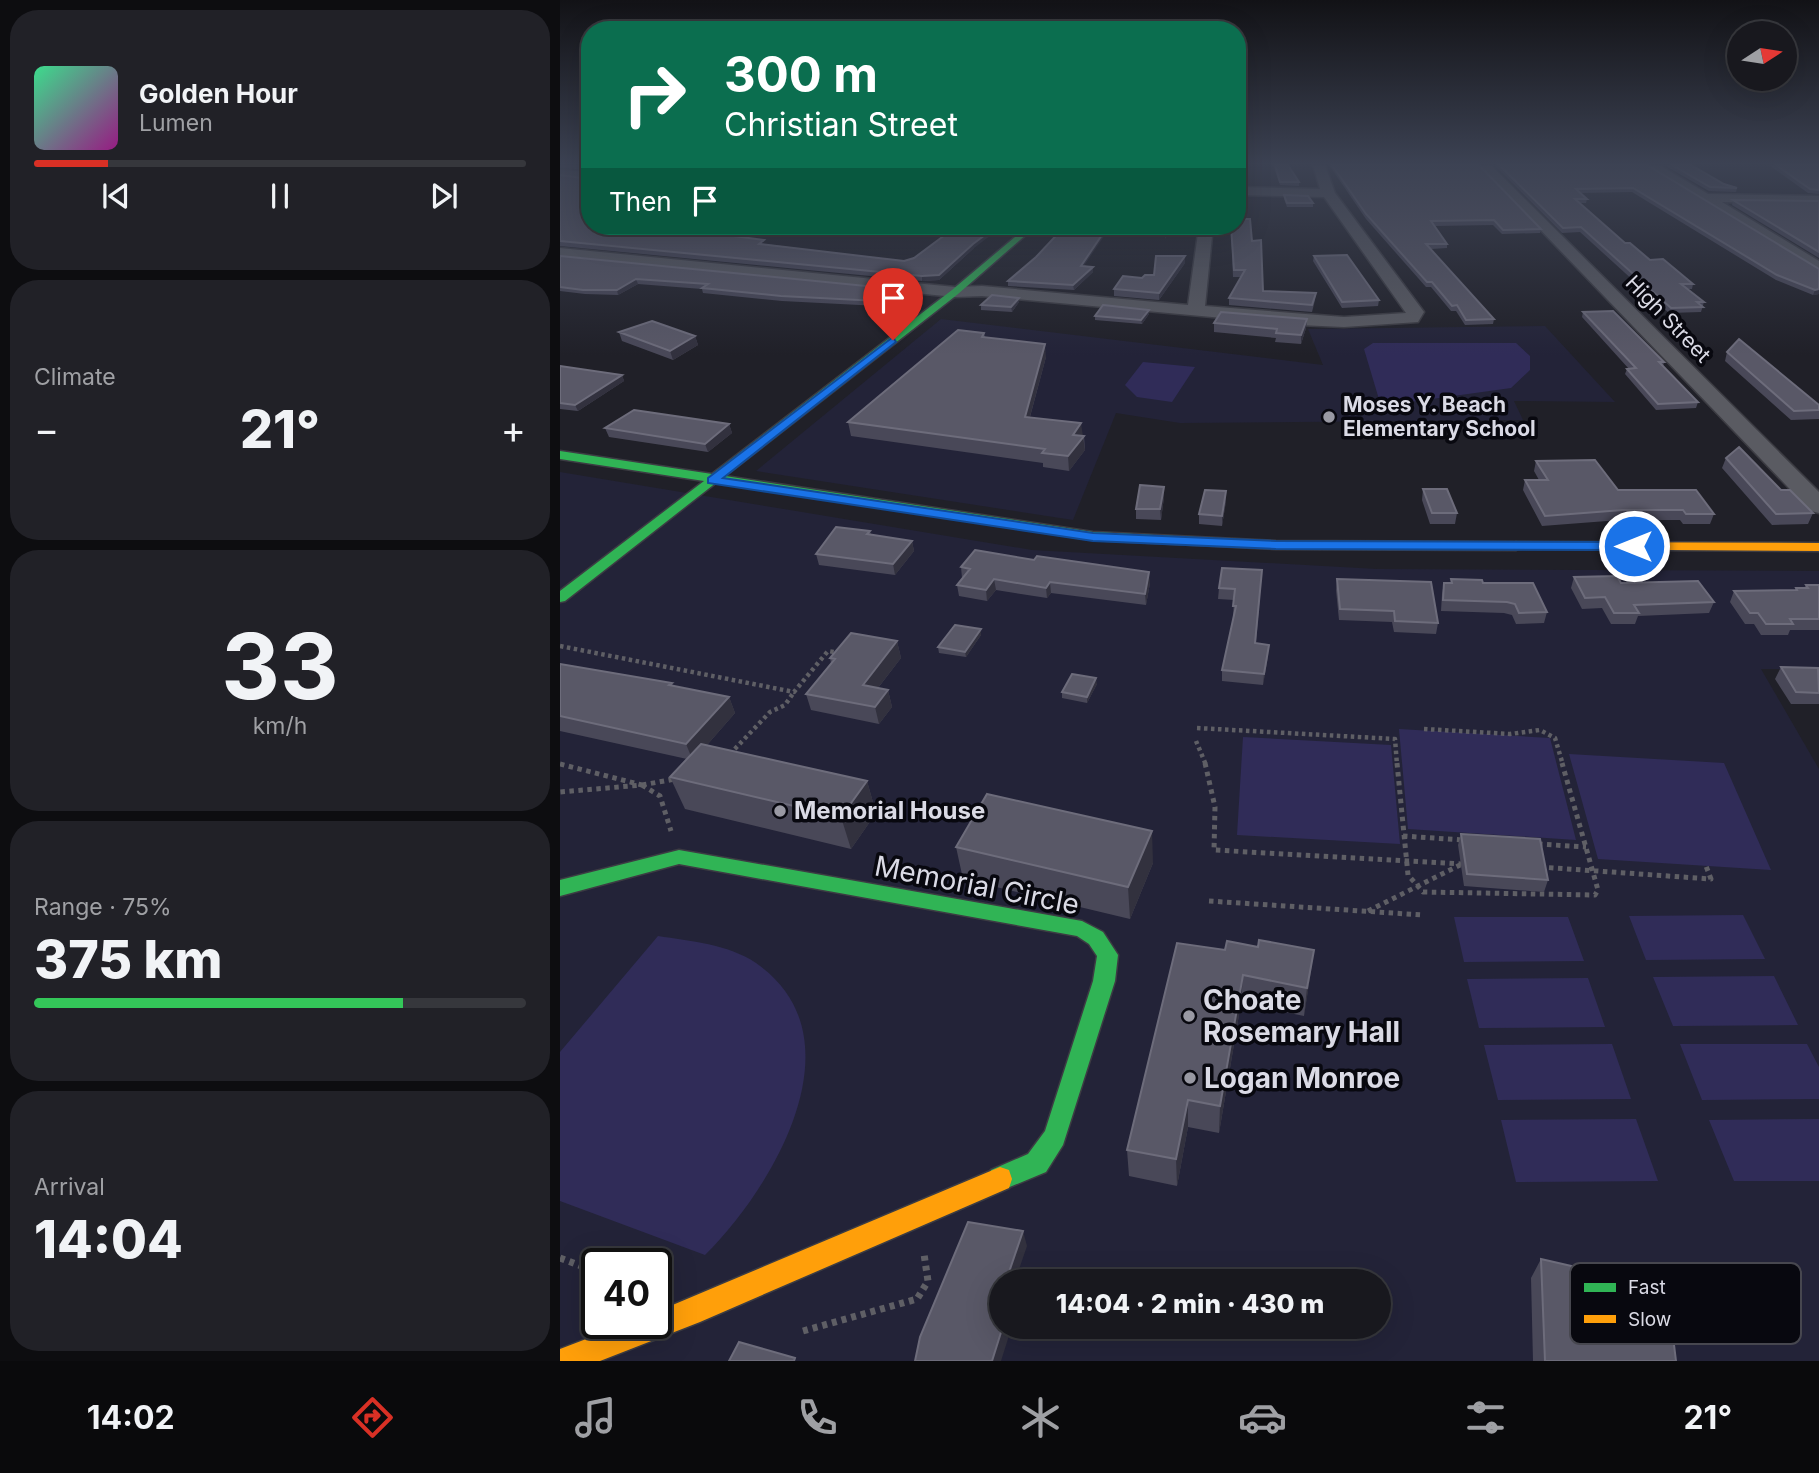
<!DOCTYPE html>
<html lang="en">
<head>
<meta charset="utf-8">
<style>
	body { margin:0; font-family:Inter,sans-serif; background:#212127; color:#f1f3f6; height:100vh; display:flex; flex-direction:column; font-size:26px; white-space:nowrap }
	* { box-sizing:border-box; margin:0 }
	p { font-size:23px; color:#9fa0a4 }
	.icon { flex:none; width:38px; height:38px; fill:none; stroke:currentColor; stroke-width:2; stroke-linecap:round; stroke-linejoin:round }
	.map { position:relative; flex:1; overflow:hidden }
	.side { display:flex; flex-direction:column; gap:10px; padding:10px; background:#0d0d10; width:560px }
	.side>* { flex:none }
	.top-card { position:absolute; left:21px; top:21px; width:665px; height:214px; border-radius:28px; box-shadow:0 7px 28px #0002,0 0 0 2px #36373c; background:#0b6e4f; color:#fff; overflow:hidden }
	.needle { width:46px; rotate:78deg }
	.buttons { position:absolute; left:1167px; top:21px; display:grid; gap:14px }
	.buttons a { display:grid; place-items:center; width:70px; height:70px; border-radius:50%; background:#18181e; box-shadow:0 7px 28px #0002,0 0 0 2px #36373c; font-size:35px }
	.speed { position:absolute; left:21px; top:1248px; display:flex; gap:14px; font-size:35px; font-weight:700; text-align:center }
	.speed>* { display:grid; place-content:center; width:91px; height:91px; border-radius:50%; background:#18181e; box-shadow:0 7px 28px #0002,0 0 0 2px #36373c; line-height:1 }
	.speed .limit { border:4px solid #111; border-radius:10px; background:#fff; color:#111 }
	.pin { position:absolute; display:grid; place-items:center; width:60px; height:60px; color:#fff; margin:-72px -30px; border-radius:50% 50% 50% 0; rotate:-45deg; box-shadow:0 0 7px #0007 }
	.pin .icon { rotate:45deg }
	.me { position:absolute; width:77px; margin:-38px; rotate:270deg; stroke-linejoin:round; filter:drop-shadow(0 0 5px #0008) }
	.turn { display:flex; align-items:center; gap:24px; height:147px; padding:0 28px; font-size:32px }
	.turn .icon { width:91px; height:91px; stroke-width:2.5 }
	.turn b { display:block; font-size:49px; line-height:60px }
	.then { display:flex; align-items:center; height:66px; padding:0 28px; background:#0003; gap:14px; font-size:26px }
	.big { font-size:52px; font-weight:800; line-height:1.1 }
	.side .widget { flex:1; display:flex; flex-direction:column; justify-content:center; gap:10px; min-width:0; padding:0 24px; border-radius:28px; background:#212127 }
	.side .dial { align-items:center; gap:0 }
	.dial b { font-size:91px; line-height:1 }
	.song { display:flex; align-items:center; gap:21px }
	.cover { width:84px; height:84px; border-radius:10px; background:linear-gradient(135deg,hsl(150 70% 55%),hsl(310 70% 35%)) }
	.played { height:7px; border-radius:4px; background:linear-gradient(90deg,#d93025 15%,#36373c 15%) }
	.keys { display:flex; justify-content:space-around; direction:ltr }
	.heat { display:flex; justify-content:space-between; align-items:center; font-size:38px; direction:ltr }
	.charge { height:10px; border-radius:5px; background:linear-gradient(90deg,#34c759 75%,#36373c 0) }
	.trip { position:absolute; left:429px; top:1269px; width:402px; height:70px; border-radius:35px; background:#18181e; box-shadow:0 7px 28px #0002,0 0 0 2px #36373c; font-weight:800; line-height:70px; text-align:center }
	.dock { display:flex; height:112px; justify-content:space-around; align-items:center; background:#0a0a0c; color:#9fa0a4 }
	.dock .icon { width:49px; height:49px }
	.dock .selected { color:#d93025 }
	.dock b { font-size:32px; color:#f1f3f6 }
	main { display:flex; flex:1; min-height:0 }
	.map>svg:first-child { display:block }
	.built { fill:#232338; fill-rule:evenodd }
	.green { fill:#302c58 }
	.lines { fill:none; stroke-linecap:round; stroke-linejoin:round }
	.street-casing { stroke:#3c3c43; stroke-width:3 }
	.fast-casing { stroke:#3c3c43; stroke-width:3 }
	.slow-casing { stroke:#3c3c43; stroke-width:3 }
	.path-far2 { stroke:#5f5f65; stroke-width:4.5; stroke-dasharray:3.5 3.5; stroke-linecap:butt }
	.path-far1 { stroke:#5f5f65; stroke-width:5; stroke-dasharray:4.5 4.5; stroke-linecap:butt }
	.path { stroke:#5f5f65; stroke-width:7; stroke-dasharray:5 5; stroke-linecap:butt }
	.street { fill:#5a5b62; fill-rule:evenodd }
	.fast { fill:#30b455; fill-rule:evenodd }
	.slow { fill:#ff9f0a; fill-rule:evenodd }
	.wall { fill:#494858 }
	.shaded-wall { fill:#32313e }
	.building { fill:#595867; stroke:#6d6c7b; stroke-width:2 }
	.route { fill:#1a73e8; stroke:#114b97; stroke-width:2 }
	.poi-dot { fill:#9999a3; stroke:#08080f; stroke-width:2.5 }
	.labels { text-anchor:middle; stroke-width:7; stroke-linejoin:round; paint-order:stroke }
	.far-street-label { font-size:21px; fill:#dadae5; stroke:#08080f }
	.far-poi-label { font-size:21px; font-weight:bold; fill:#dadae5; stroke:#08080f; text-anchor:start }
	.poi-label { font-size:24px; font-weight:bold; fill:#dadae5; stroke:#08080f; text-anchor:start }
	.near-street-label { font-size:28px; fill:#dadae5; stroke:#08080f }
	.near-poi-label { font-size:28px; font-weight:bold; fill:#dadae5; stroke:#08080f; text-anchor:start }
	.key { fill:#08080f; stroke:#47474f; stroke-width:2 }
	.key-label { font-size:19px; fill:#dadae5 }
</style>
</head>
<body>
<main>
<section class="side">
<div class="widget">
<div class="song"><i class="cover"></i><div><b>Golden Hour</b><p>Lumen</p></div></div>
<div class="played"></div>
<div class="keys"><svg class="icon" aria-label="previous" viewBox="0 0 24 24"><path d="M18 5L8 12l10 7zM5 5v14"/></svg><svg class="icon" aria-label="pause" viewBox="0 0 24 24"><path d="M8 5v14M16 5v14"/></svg><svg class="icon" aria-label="next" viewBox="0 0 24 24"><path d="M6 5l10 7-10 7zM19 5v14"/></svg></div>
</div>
<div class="widget"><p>Climate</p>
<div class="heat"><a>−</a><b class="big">21°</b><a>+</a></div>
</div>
<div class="widget dial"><b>33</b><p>km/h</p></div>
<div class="widget"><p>Range · 75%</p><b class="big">375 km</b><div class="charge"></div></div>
<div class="widget"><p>Arrival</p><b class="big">14:04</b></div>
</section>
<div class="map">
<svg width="1259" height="1361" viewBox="0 0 1259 1361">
	<rect width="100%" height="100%" fill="#202028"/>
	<!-- built -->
	<path class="built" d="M381 319 763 365 748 329 985 326 1055 402 954 401 963 420 620 423 556 413 513 520 196 471Z
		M0 472 472 550 817 569 1259 571V669H1201L1259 769V1361H0ZM37 1264H96V1323H37ZM441 1281H819V1326H441Z"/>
	<!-- green -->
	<path class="green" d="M813 343H956L970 356V370L951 388 821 406 804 349Z
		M583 362 635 367 612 402 577 397 565 385Z
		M839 729 990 738 1016 840 848 829Z
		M683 737 831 745 840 844 677 835Z
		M1009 754 1164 763 1211 870 1038 859Z
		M1183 915 1205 959 1086 960 1069 916Z
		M894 917H1008L1024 961 904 962Z
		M98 936C130 941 168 944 196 963 303 1037 213 1188 145 1255L0 1201V1052Z
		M1214 976 1238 1025 1113 1026 1093 977Z
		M1028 978 1045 1027 919 1028 907 979Z
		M1052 1044 1071 1099 938 1100 924 1045Z
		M1120 1044H1247L1259 1067V1099L1142 1100Z
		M1076 1119 1098 1181 956 1182 941 1120Z
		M1259 1119V1181H1174L1149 1120Z"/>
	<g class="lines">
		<defs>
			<path id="street" d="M753 165H765L775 193 864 312 858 322 784 327 739 325 422 296 395 297 0 258V248L395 287 422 286 628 305 639 226H653L645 306 784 317 846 313 764 197 677 195V187L760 189Z
				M918 165H931L1259 492V513L1251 511Z
				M1085 165H1099L1148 194 1259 196V204L1162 202 1259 261V273Z
				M0 170 30 172V180L0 178Z"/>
			<path id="fast" d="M468 226H476L398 294 165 476 533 532 716 541 956 542 963 546 956 550 716 549 533 540 157 482 5 601 0 602V591L144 481 0 459V451L152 474 392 290Z
				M119 850 522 921 543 932 558 955 555 981 503 1145 486 1172 440 1191 431 1188 428 1179 431 1170 468 1154 485 1131 533 981 537 956 529 944 517 936 119 864 0 896V880Z"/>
			<path id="slow" d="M956 542 1259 543V551L951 549 949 546Z
				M440 1167 449 1170 452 1179 449 1188 140 1322 40 1361H0V1349L68 1323H96V1312Z"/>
		</defs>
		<!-- street casing -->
		<use href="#street" class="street-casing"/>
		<!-- fast casing -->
		<use href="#fast" class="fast-casing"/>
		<!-- slow casing -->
		<use href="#slow" class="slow-casing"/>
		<!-- path-far2 -->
		<path class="path-far2" d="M0 646 234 692 268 651 280 653
			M637 728 835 739 837 765
			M864 729 950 734 980 730 995 738 1003 765
			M636 741 646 765
			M170 754 210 712 225 705 234 692"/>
		<!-- path-far1 -->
		<path class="path-far1" d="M645 763 655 807 654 850 901 864
			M837 763 848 875 863 892 1035 895 1038 890 1002 763
			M0 764 82 785 0 792
			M82 785 115 779
			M82 785 100 796 111 831
			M843 836 903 840
			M978 844 1026 847
			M980 867 1151 879 1146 866
			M649 901 863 915
			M808 911 900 865"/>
		<!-- path -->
		<path class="path" d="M0 1258 37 1272
			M243 1331 357 1299 368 1281 364 1254"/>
		<!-- street -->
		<use href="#street" class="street"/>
		<!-- fast -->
		<use href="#fast" class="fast"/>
		<!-- slow -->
		<use href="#slow" class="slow"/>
	</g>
	<!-- wall -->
	<path class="wall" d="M0 165H30V170L0 168Z
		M713 165H728L739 182V186L720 185Z
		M769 165H806L981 229 980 233 942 234 933 225 874 226 887 244V248L871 249 934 319 933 324 905 325 896 311H891L871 287H866L806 219Z
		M934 165H1087L1259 269V294L1253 295 1216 280 1072 192 1021 193 1027 199 1026 203H1020L1065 243 1090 260 1133 284 1132 289H1127L1144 302 1141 312 1109 313 1020 232 1002 233Z
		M1104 165H1131L1164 184 1177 188 1176 192 1149 191Z
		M1209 165H1259V194L1248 193Z
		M0 175 30 226H108L106 227 205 244 344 261 414 248 379 280 362 281 0 246Z
		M724 195 753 203V207H727L724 199Z
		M1173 200 1259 201V258L1172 205Z
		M671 226 692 241 703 291 756 293 755 300 752 312 669 305V298L681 277H673Z
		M0 256 348 295 339 304 319 303V306L222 301 143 293 142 289 78 284 58 295 25 294 0 291Z
		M754 256 819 300 818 306 782 308 753 261Z
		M476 257 533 267V272L514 290 448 286V281Z
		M625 263 599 300 554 296V289L582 278 594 275Z
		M459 298V302L452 312 421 310V305Z
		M1023 312 1104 362 1103 367 1138 402 1136 408 1096 410 1065 374 1067 369H1069L1022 317Z
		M589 314 582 324 535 320V316Z
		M747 319 746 328 741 344 715 342 716 338 654 332V323Z
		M59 332 135 336 138 345 113 360 62 341Z
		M424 333 425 337 486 357 470 417 524 436 525 450 509 471 483 467V463L291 436 288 422Z
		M1167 352 1259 405V419L1231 420 1165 361Z
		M0 366 62 375 64 381 18 411 0 409Z
		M169 424 172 433 148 452 49 437 45 428Z
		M1166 458 1221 490 1253 513 1248 524 1212 525 1162 468Z
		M976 461 1058 490 1154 514 1150 524H1123L1120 520H1060L982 526 963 490 965 480H979L974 471Z
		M863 489 897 513 895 524H870L862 500Z
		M666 491V501L662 526 639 524V514Z
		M604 497 601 520 576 519V509Z
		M310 531 311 535 352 541 354 551 335 575 259 565 256 554Z
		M401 567 590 583 586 605 491 593 487 598 436 590 427 601 399 596 397 585 402 578Z
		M702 570 696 643 708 656 703 685 662 681V670L674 616H673L674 600 658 599 659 588Z
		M1014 577 1061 583 1154 602 1149 613 1078 616 1075 624H1051L1042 608 1022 609 1011 588Z
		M777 579 878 623 876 634 834 632 832 622 779 620 776 590Z
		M891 579 923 583 987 612 984 623 956 624 952 615 944 613 881 611 882 594 884 583H891Z
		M1246 585H1259V630H1230L1228 635H1201L1194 624H1185L1170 602 1174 591 1235 590 1236 588H1244Z
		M421 629V635L406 657 379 653 378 647Z
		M337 641 341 658 318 688 328 690 332 707 319 724 251 710 246 694 271 663 270 658Z
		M0 664 112 683 113 686 169 697 175 713 147 745 307 781 316 813 291 849 125 809 110 777 127 759 0 731Z
		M1221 667 1259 669V704H1231L1215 679Z
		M537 684 527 703 502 698V692Z
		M901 834 988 880 984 892 904 886 898 845Z
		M396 847 593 863 570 919 403 879Z
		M698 947 754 950 744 1016 681 1003 659 1133 628 1127 617 1186 569 1176 567 1150 665 950Z
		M981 1259 1116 1361H973L971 1278Z"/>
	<!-- shaded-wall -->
	<path class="shaded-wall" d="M437 226H443L414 248 379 280 362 281V276L413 244Z
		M548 226H551L521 270V266Z
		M610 226H612L605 239V234Z
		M625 256V263L599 300V293Z
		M533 267V272L514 290 513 285Z
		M76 279 78 284 58 295 57 290Z
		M1259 289V294L1253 295 1255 290Z
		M347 290 348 295 339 304 338 299Z
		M459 298V302L452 312 451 307Z
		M589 310V314L582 324 581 320Z
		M747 319 746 328 741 344V335Z
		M135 336 138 345 113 360 110 351Z
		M485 344 486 357 466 431 465 417Z
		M62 375 64 381 18 411 15 405Z
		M521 423 525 450 509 471 508 456 513 435Z
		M169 424 172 433 148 452 145 444Z
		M604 487V497L601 520 600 509Z
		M666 491V501L662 526V516Z
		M352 541 354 551 335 575 333 564Z
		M589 572 590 583 586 605 585 594Z
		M434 579 436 590 427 601 426 590Z
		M490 582 491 593 487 598 486 588Z
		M421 629V635L406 657 405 652Z
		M337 641 341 658 307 702 303 685Z
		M709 645 708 656 703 685 704 674Z
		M536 678 537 684 527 703V697Z
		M328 690 332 707 319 724 315 707Z
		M169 697 175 713 133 761 126 744Z
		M307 781 316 813 291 849 281 817Z
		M592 831 593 863 570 919 568 887Z
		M754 950 750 978 744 1016 747 988Z
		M683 975 681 1003 659 1133 660 1106Z
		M628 1100V1127L617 1186 616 1159Z
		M463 1231 467 1246 455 1281H446Z
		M443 1326H452L441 1361H432Z"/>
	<!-- building -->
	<path class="building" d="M715 165H728L739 182H720Z
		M772 165H919L981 229 943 230 934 220 871 221 887 244H866L934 319 906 320 897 305 892 306 872 282H867L806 214Z
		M939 165H1087L1259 269V289L1255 290 1217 275 1073 188 1016 189 1027 199H1015L1065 243H1070L1090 260 1103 259 1133 284H1121L1144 302H1137L1143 307 1111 308 1021 227 1003 228Z
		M1112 165H1131L1164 184 1177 188 1150 187Z
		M1216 165H1259V190L1250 189Z
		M30 171V226H99H98L204 240 199 244 344 261 354 258 397 226H437L413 244 379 275 362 276 0 241V175L28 179Z
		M724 195 748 196 753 203H727Z
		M1173 200 1259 201V252Z
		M677 219H690L692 241 701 240 703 291 756 293 752 305 669 298 685 270H674L671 226H677Z
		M505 226H548L521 266 533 267 513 285 448 281 476 257Z
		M606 226H610L605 234Z
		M787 255 819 300 782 302 754 256Z
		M0 256 347 290 338 299 318 298V301L221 296 142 288 148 284 76 279 57 290H23L0 287Z
		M596 256H625L599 293 554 289 563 276 582 278 585 275H594Z
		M432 295 459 298 451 307 421 305Z
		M543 305 589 310 581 320 535 316Z
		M1053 311 1104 362H1099L1138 402 1098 404 1067 369 1076 368 1023 312Z
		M661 312 747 319 741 335 716 333 717 329 654 323Z
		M92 321 135 336 110 351 59 332Z
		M398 330 424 333 422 337 485 344 465 417 521 423 513 435 524 436 508 456 482 453 485 449 288 422Z
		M1179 339 1259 405V410L1234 411 1167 352Z
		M0 366 62 375 15 405 0 403Z
		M74 410 169 424 145 444 45 428Z
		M1179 447 1221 490H1230L1253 513 1216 514 1166 458Z
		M1035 460 1058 490H1136L1154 514H1126L1123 510H1063L985 516 965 480H988L976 461Z
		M580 485 604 487 600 509H576Z
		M863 489H887L897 513H872Z
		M645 490 666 491 662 516 639 514Z
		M276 527 310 531 307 534 352 541 333 564 256 554Z
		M415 550 474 560 477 556 589 572 585 594 490 582 486 588 434 579 426 590 397 585 410 569 401 567Z
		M662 568 702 570 695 643 709 645 704 674 662 670 676 606H673L675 589 659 588Z
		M1057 576 1061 583 1138 581 1154 602 1074 605 1079 613H1054L1045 597 1025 598 1014 577Z
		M777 579 871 582 878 623 835 621 834 611 780 609Z
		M891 579 922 580 923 583H973L987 612 959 613 955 604 947 602 883 600 884 583H892Z
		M1246 585H1259V619H1230L1233 624H1206L1198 613H1190L1174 591 1237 590 1236 588H1248Z
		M395 625 421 629 405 652 378 647Z
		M291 633 337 641 303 685 328 690 315 707 246 694 275 659 270 658Z
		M0 664 112 683 109 685 169 697 126 744 0 716Z
		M1221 667 1258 668 1259 693 1236 692Z
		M512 674 536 678 527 697 502 692Z
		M141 744 307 781 281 817 110 777Z
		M427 794 592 831 568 887 396 847Z
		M901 834 980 839 988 880 907 874Z
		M699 940 754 950 747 988 683 975 660 1106 628 1100 616 1159 567 1150 617 943 665 950 667 941 698 947Z
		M408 1222 463 1231 446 1281H441V1326H443L432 1361H355L360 1337Z
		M981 1259 1107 1288 1116 1361H985Z
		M179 1342 235 1358 234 1361H169Z"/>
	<!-- sky -->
	<linearGradient id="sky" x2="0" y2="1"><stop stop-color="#121216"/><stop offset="0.46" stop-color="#3c4253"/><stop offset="1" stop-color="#3c4253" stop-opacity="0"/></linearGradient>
	<rect width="1259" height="355" fill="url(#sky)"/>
	<!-- route -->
	<path class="route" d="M333 337 336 342 163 478 533 533 716 541 1074 542 1080 546 1074 550 716 549 533 541 148 483V478Z"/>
	<!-- markers -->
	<g class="poi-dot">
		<circle cx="769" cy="417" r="7"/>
		<circle cx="220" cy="811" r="7"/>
		<circle cx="629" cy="1016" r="7"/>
		<circle cx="630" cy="1078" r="7"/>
	</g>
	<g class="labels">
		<!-- far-street labels -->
		<g class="far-street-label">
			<text transform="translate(1108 319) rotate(46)" y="7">High Street</text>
		</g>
		<!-- far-poi labels -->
		<g class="far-poi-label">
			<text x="783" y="412">Moses Y. Beach<tspan x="783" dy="24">Elementary School</tspan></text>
		</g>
		<!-- poi labels -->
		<g class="poi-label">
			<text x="234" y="819">Memorial House</text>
		</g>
		<!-- near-street labels -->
		<g class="near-street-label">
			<text transform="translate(417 885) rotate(11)" y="10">Memorial Circle</text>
		</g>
		<!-- near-poi labels -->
		<g class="near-poi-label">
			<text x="643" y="1010">Choate<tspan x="643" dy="32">Rosemary Hall</tspan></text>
			<text x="644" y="1088">Logan Monroe</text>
		</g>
	</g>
	<!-- legend -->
	<rect x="1010" y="1263" width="231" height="81" rx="10" class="key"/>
	<rect x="1024" y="1283" width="32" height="9" fill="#30b455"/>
	<rect x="1024" y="1315" width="32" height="8" fill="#ff9f0a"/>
	<g class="key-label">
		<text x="1068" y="1294">Fast</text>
		<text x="1068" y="1326">Slow</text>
	</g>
</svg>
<div class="buttons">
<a><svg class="needle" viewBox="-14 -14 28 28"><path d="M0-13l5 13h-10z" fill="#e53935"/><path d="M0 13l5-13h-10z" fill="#9fa0a4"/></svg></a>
</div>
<div class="speed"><div class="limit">40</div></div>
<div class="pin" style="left:333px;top:340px;background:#d93025"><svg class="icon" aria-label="arrive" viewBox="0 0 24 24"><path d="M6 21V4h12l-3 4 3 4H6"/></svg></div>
<svg class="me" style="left:1074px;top:546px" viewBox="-20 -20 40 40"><circle r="17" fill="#1a73e8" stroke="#fff" stroke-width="3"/><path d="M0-11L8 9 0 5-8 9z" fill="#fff"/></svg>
<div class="trip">14:04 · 2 min · 430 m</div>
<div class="top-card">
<div class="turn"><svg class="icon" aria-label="right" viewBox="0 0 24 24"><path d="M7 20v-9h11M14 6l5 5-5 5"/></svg><div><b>300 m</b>Christian Street</div></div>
<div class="then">Then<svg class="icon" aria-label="arrive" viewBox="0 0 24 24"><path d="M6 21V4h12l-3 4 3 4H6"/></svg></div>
</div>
</div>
</main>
<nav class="dock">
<b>14:02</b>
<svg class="icon selected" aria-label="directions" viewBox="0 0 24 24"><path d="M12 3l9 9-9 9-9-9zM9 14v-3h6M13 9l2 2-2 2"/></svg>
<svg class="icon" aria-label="music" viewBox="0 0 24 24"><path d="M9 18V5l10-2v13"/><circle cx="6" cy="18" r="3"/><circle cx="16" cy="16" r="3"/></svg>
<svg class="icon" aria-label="phone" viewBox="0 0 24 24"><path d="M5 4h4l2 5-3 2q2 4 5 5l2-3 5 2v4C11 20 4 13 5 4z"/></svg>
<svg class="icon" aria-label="climate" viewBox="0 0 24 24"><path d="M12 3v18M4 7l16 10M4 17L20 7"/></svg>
<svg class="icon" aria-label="car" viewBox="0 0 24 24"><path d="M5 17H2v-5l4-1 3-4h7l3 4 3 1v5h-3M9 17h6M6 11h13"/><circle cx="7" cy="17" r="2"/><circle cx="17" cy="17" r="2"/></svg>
<svg class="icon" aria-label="filters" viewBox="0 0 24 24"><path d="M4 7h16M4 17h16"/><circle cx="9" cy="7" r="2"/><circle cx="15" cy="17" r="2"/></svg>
<b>21°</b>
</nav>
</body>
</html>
